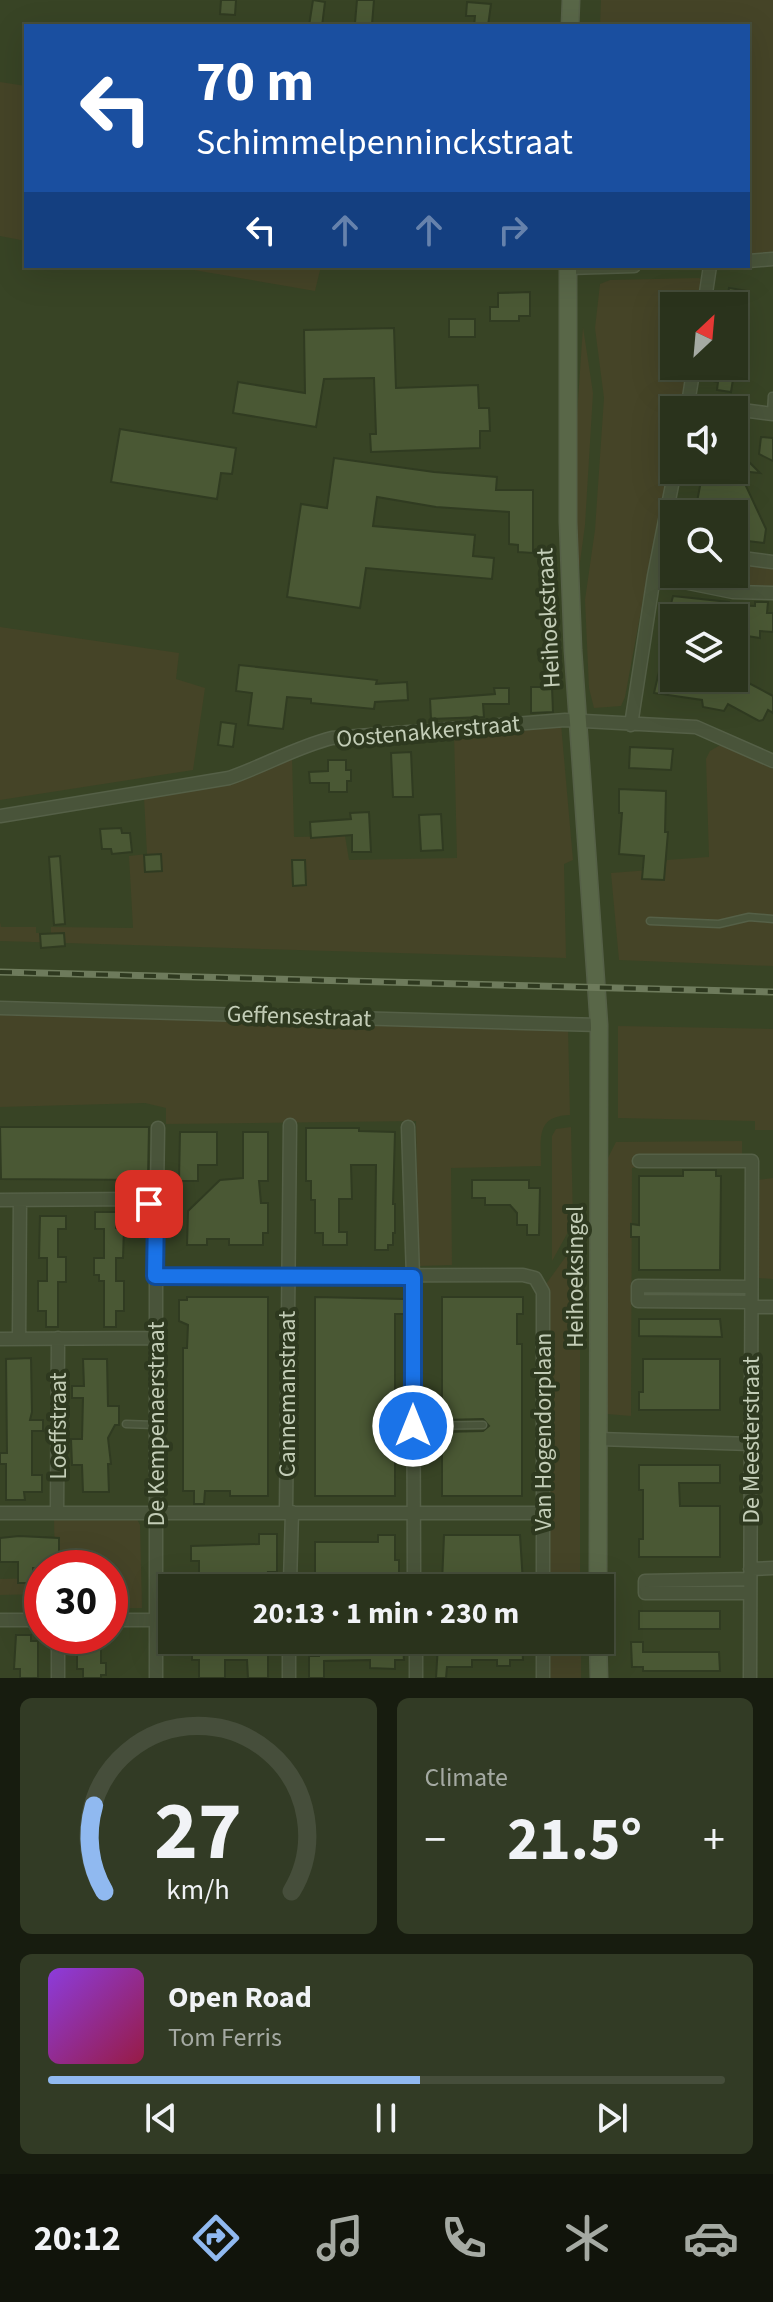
<!DOCTYPE html>
<html lang="en">
<head>
<meta charset="utf-8">
<style>
	body { margin:0; font-family:"Source Sans 3",sans-serif; background:#323b25; color:#f1f3f6; height:100vh; display:flex; flex-direction:column; font-size:30px; white-space:nowrap }
	* { box-sizing:border-box; margin:0 }
	p { font-size:26px; color:#a5aaa3 }
	.icon { flex:none; width:44px; height:44px; fill:none; stroke:currentColor; stroke-width:2; stroke-linecap:round; stroke-linejoin:round }
	.map { position:relative; height:1678px; overflow:hidden }
	.side { display:flex; flex-direction:column; gap:20px; padding:20px; background:#171c0f; flex:1 }
	.side>* { flex:none }
	.guide { position:absolute; left:24px; top:24px; width:726px; height:244px; border-radius:0px; box-shadow:0 8px 32px #0002,0 0 0 2px #464e3b; background:#1a4fa0; color:#fff; overflow:hidden }
	.needle { width:52px; rotate:26deg }
	.tools { position:absolute; left:660px; top:292px; display:grid; gap:16px }
	.tools a { display:grid; place-items:center; width:88px; height:88px; border-radius:0px; background:#2a331c; box-shadow:0 8px 32px #0002,0 0 0 2px #464e3b; font-size:40px }
	.speed { position:absolute; left:24px; top:1550px; display:flex; gap:16px; font-size:40px; font-weight:700; text-align:center }
	.speed>* { display:grid; place-content:center; width:104px; height:104px; border-radius:50%; background:#2a331c; box-shadow:0 8px 32px #0002,0 0 0 2px #464e3b; line-height:1 }
	.speed .limit { border:12px solid #d22; background:#fff; color:#111 }
	.pin { position:absolute; display:grid; place-items:center; width:68px; height:68px; color:#fff; margin:-34px; border-radius:16px; box-shadow:0 4px 12px #0006 }
	.me { position:absolute; width:88px; margin:-44px; rotate:0deg; stroke-linejoin:round; filter:drop-shadow(0 0 6px #0008) }
	.turn { display:flex; align-items:center; gap:28px; height:168px; padding:0 40px; font-size:36px }
	.turn .icon { width:104px; height:104px; stroke-width:2.5 }
	.turn b { display:block; font-size:56px; line-height:68px }
	.lanes { display:flex; align-items:center; height:76px; padding:0 40px; background:#0003; justify-content:center; gap:40px; direction:ltr }
	.lanes .off { opacity:.35 }
	.big { font-size:60px; font-weight:700; line-height:1.1 }
	.side .widget { flex:1; display:flex; flex-direction:column; justify-content:center; gap:12px; min-width:0; padding:0 28px; border-radius:12px; background:#323b25 }
	.side .dial { align-items:center; gap:0 }
	.dial svg { height:208px; overflow:visible; fill:none; stroke:#464e3b; stroke-width:7; stroke-linecap:round; text-anchor:middle }
	.dial text { fill:#f1f3f6; stroke:none }
	.song { display:flex; align-items:center; gap:24px }
	.cover { width:96px; height:96px; border-radius:12px; background:linear-gradient(135deg,hsl(270 70% 55%),hsl(340 70% 35%)) }
	.played { height:8px; border-radius:4px; background:linear-gradient(90deg,#90b9f0 55%,#464e3b 55%) }
	.keys { display:flex; justify-content:space-around; direction:ltr }
	.heat { display:flex; justify-content:space-between; align-items:center; font-size:44px; direction:ltr }
	.side .tiles { flex:1; display:grid; gap:20px; grid-template-columns:1fr 1fr }
	.widget:last-child { grid-column:span 2 }
	.trip { position:absolute; left:158px; top:1574px; width:456px; height:80px; border-radius:0px; background:#2a331c; box-shadow:0 8px 32px #0002,0 0 0 2px #464e3b; font-weight:700; line-height:80px; text-align:center }
	.dock { display:flex; height:128px; justify-content:space-around; align-items:center; background:#11140b; color:#a5aaa3 }
	.dock .icon { width:56px; height:56px }
	.dock .selected { color:#90b9f0 }
	.dock b { font-size:36px; color:#f1f3f6 }
	.map>svg:first-child { display:block }
	.green { fill:#454427 }
	.building { fill:#4a5834; stroke:#303b21; stroke-width:2 }
	.lines { fill:none; stroke-linecap:round; stroke-linejoin:round }
	.lane-casing { stroke:#556047; stroke-width:9 }
	.street-casing { stroke:#556047; stroke-width:15 }
	.secondary-casing { stroke:#556047; stroke-width:19 }
	.lane { stroke:#49543a; stroke-width:6 }
	.street { stroke:#49543a; stroke-width:12 }
	.secondary { stroke:#596748; stroke-width:16 }
	.rail-casing { stroke:#6e7b5c; stroke-width:7 }
	.rail { stroke:#2e391f; stroke-width:4; stroke-dasharray:12; stroke-linecap:butt }
	.route-casing { stroke:#114b97; stroke-width:20 }
	.route { stroke:#1a73e8; stroke-width:14 }
	.labels { text-anchor:middle; stroke-width:8; stroke-linejoin:round; paint-order:stroke }
	.street-label { font-size:24px; fill:#c3cdb7; stroke:#2e391f }
</style>
</head>
<body>
<div class="map">
<svg width="773" height="1678" viewBox="0 0 773 1678">
	<rect width="100%" height="100%" fill="#384425"/>
	<!-- green -->
	<path class="green" d="M601 0H773V256L748 258V26H600Z
		M0 82 26 86V241L0 236Z
		M171 266H321L315 291Z
		M699 278 707 283 702 306H674V366H691L683 410H674V457L651 557 625 697 621 706 594 708 589 688 585 600 595 530 604 398 595 328 600 284 610 280Z
		M583 327 593 393 585 525 575 599 570 517Z
		M734 563 773 568V587L733 586 706 579V576L734 574Z
		M0 627 179 653 176 679 205 688 193 770 0 800Z
		M561 724 573 860 564 864 566 958 0 941V922L1 927H36V933H51V927L133 928 129 856 147 854 144 797 292 756 294 837 345 836 349 860 457 858 454 732Z
		M722 744 773 769V966L619 960 611 873 663 869 667 860 709 857 706 759 710 751Z
		M0 1011 568 1027 570 1115C535 1116 541 1139 541 1166L451 1168 452 1265 419 1266 416 1121 166 1124V1108L145 1103 0 1107Z
		M618 1026 773 1029V1130H755V1121L618 1118Z
		M571 1127 573 1223 552 1261V1136L556 1129Z
		M742 1141V1154L636 1156 637 1167 632 1168 631 1416 607 1414 608 1158 616 1142Z
		M773 1178V1279L757 1278V1180Z
		M580 1237V1587L547 1588 546 1284Z
		M54 1519H137L140 1525 142 1608H110V1568H55Z
		M42 1578V1594L0 1595V1579Z
		M548 1640H581V1678H548Z"/>
	<!-- building -->
	<path class="building" d="M221 0H236L235 15 220 14Z
		M313 0 325 2 322 26H309Z
		M357 0H374L372 24 355 23Z
		M467 2 491 4 488 26H474L475 16H466Z
		M729 288 748 291 740 338 747 339 740 376H734V373L731 392 717 390 718 382 713 381 715 366H734V306H726Z
		M530 292V316H519V321H490V307H498V293Z
		M449 319H475V337H449Z
		M394 328 396 388 478 385 479 408H489L490 431H480V448L371 452 370 434H376L374 378 324 379 316 427 233 413 238 382 305 393 304 330Z
		M120 429 236 448 232 474 221 473 217 499 111 482Z
		M761 437 773 438V461L759 454Z
		M734 456 744 457 760 473 739 471 766 529 764 543 739 540 740 535 734 534V514H711V512L707 511V504L697 502 703 470H734Z
		M334 458 434 472 497 477 496 490H533V553L518 552V545L509 544V512L436 507 377 497 373 526 475 535 473 556 494 558 492 579 366 568 360 608 287 597 301 504 327 508Z
		M673 596 729 602V605L755 606V602H768L767 613H773V632L760 631V638L734 634V618H720V614L703 613 699 618H674V678L699 684 700 678 742 684 743 680 773 696V713L768 710 763 720 759 721 728 704 724 711 703 707 702 700 654 693 665 646 659 644 661 632H664Z
		M239 665 377 680 376 684 407 682 408 700 375 702 374 709 311 703V699L287 697 283 729 248 725 252 693 236 691Z
		M531 687H552L553 712 531 713Z
		M494 688H509V704H483L484 717 431 719 430 699 495 694Z
		M221 722 236 724 233 747 218 745Z
		M630 747 673 749 671 770 629 768Z
		M411 752 413 797H393L391 753Z
		M328 760H346V770H351V781H347V792H329V783H310L309 772 328 771Z
		M619 789 666 791 665 832H668L664 880 642 879 644 856 619 854 622 813H619Z
		M369 812 371 852H352V835L311 838 310 822 351 819 350 813Z
		M441 814 443 850 421 851 419 815Z
		M121 828 122 833H130L132 852 112 854 111 849H102L100 829Z
		M161 854 162 871 145 872 144 855Z
		M60 856 65 924 54 925 49 857Z
		M292 860H305L306 885 293 886Z
		M64 933 65 946 41 948 40 934Z
		M0 1127H149L148 1180 1 1179Z
		M306 1128H359V1131L395 1132 393 1204H395V1233H393V1245H388V1250H375L376 1165H351L352 1199H339V1232H347V1245H323V1233H315V1200H311V1181H306Z
		M180 1132H217V1165H198V1181H179Z
		M243 1132H268V1181H259L261 1203H268V1233H263V1245H229V1239H207V1245H187L188 1211 220 1180 243 1178Z
		M683 1170H716V1176H721L720 1270H639V1237H631V1224L639 1225V1176H683Z
		M472 1180H529V1188H540L539 1235H527V1225H517V1213L510 1205H485V1198H472Z
		M95 1212H116V1228H124L123 1258H116V1281H124V1311H116V1327H104V1281H99V1275H94V1258H104V1229H95Z
		M40 1216H66V1229H58V1257H66V1282H58V1327H46V1311H38V1281H47V1258H39Z
		M187 1297H268V1496H230V1491H205L204 1504H194V1491H183V1348H187L188 1325 179 1321V1300H187Z
		M315 1297 404 1299V1314H395V1496H315Z
		M442 1297H523V1314H517V1344H522V1496H442V1432L483 1431 489 1426 483 1419 442 1420Z
		M639 1319H720L722 1337 639 1336Z
		M31 1358 32 1412 30 1420H43V1431H32V1475H42V1492H24L25 1500H6V1464H0V1453H7L6 1359Z
		M83 1359H107L108 1406H119V1425H115L108 1438 111 1464H108L109 1492H83L82 1465H72L71 1439H82L83 1398H72V1386H84Z
		M643 1359H720V1410H639V1392H643Z
		M639 1465H720V1483H679L680 1506H720V1557H639V1539H643V1490H639Z
		M259 1534H277V1572H268L269 1588H199V1561H191V1546L259 1544Z
		M378 1535H395V1560H399V1583H315V1542H378Z
		M444 1535H520L523 1583H442Z
		M19 1536 59 1538V1568H33V1583H18V1562H0V1538Z
		M639 1611H720V1629H639Z
		M16 1635H31V1641H38V1678H20V1669H14Z
		M83 1636H101V1663H106V1675H101V1678H83V1669H77V1641H83Z
		M631 1642H643V1652H719L720 1671H643V1667H632Z
		M192 1643H268V1678H248L247 1660H225V1678H199V1660H192Z
		M319 1643H395V1646H403L404 1660H395V1669L370 1668V1660L324 1661V1678H309V1656H319Z
		M446 1643H522L523 1660H510V1666H497V1660H472V1667H447L446 1678H436L438 1645H446Z"/>
	<g class="lines">
		<defs>
			<path id="lane" d="M771 414 772 396
				M650 921 719 924 749 917 773 919
				M126 1424 155 1425
				M415 1426 483 1425"/>
			<path id="street" d="M748 261 773 259
				M568 268 634 266
				M704 306 710 266
				M688 403 773 414
				M687 410 694 366
				M734 557 773 562
				M654 576 733 592 773 593
				M631 725 654 576 675 470
				M0 816 229 778C264 766 296 747 332 738L565 720 696 727 773 761
				M0 1008 599 1025
				M408 1127 413 1277 414 1582
				M639 1161H752L750 1678
				M0 1200 139 1199 149 1204
				M155 1276 523 1275 535 1278 543 1292V1588
				M751 1302 638 1301V1286L751 1287
				M751 1307H773
				M0 1339 156 1338
				M19 1339 20 1200
				M599 1439 751 1444
				M286 1512 290 1125
				M0 1513H542
				M57 1513 58 1338
				M750 1569 773 1568
				M290 1583 292 1512
				M750 1593H645V1581L750 1579
				M0 1620H42
				M110 1620H172
				M58 1636V1678
				M416 1640V1678
				M156 1678V1212L149 1204 157 1194 158 1128
				M289 1678V1640
				M543 1678V1640"/>
			<path id="secondary" d="M570 26 571 0
				M568 266V522L573 650 599 1025 598 1588
				M598 1640 599 1678"/>
		</defs>
		<!-- lane casing -->
		<use href="#lane" class="lane-casing"/>
		<!-- street casing -->
		<use href="#street" class="street-casing"/>
		<!-- secondary casing -->
		<use href="#secondary" class="secondary-casing"/>
		<!-- lane -->
		<use href="#lane" class="lane"/>
		<!-- street -->
		<use href="#street" class="street"/>
		<!-- secondary -->
		<use href="#secondary" class="secondary"/>
		<defs>
			<path id="rail" d="M0 972 773 992"/>
		</defs>
		<!-- rail casing -->
		<use href="#rail" class="rail-casing"/>
		<!-- rail -->
		<use href="#rail" class="rail"/>
	</g>
	<g class="lines">
		<defs>
			<path id="route" d="M149 1204 156 1212 155 1276 413 1277V1426"/>
		</defs>
		<!-- route casing -->
		<use href="#route" class="route-casing"/>
		<!-- route -->
		<use href="#route" class="route"/>
	</g>
	<g class="labels">
		<!-- street labels -->
		<g class="street-label">
			<text transform="translate(548 618) rotate(-93)" y="8">Heihoekstraat</text>
			<text transform="translate(428 731) rotate(-5)" y="8">Oostenakkerstraat</text>
			<text transform="translate(299 1016) rotate(2)" y="8">Geffensestraat</text>
			<text transform="translate(575 1277) rotate(-90)" y="8">Heihoeksingel</text>
			<text transform="translate(287 1394) rotate(-90)" y="8">Cannemanstraat</text>
			<text transform="translate(156 1424) rotate(-90)" y="8">De Kempenaerstraat</text>
			<text transform="translate(58 1426) rotate(-90)" y="8">Loeffstraat</text>
			<text transform="translate(543 1432) rotate(-90)" y="8">Van Hogendorplaan</text>
			<text transform="translate(751 1440) rotate(-90)" y="8">De Meesterstraat</text>
		</g>
	</g>
</svg>
<div class="tools">
<a><svg class="needle" viewBox="-14 -14 28 28"><path d="M0-13l5 13h-10z" fill="#e53935"/><path d="M0 13l5-13h-10z" fill="#a5aaa3"/></svg></a>
<a><svg class="icon" aria-label="sound" viewBox="0 0 24 24"><path d="M4 9h4l5-4v14l-5-4H4zM17 9q2 3 0 6"/></svg></a>
<a><svg class="icon" aria-label="search" viewBox="0 0 24 24"><circle cx="10" cy="10" r="6"/><path d="M15 15l6 6"/></svg></a>
<a><svg class="icon" aria-label="layers" viewBox="0 0 24 24"><path d="M12 4l9 5-9 5-9-5zM3 14l9 5 9-5"/></svg></a>
</div>
<div class="speed"><div class="limit">30</div></div>
<div class="pin" style="left:149px;top:1204px;background:#d93025"><svg class="icon" aria-label="arrive" viewBox="0 0 24 24"><path d="M6 21V4h12l-3 4 3 4H6"/></svg></div>
<svg class="me" style="left:413px;top:1426px" viewBox="-20 -20 40 40"><circle r="17" fill="#1a73e8" stroke="#fff" stroke-width="3"/><path d="M0-11L8 9 0 5-8 9z" fill="#fff"/></svg>
<div class="trip">20:13 · 1 min · 230 m</div>
<div class="guide">
<div class="turn"><svg class="icon" aria-label="left" viewBox="0 0 24 24"><path d="M17 20v-9H6M10 6l-5 5 5 5"/></svg><div><b>70 m</b>Schimmelpenninckstraat</div></div>
<div class="lanes"><svg class="icon" aria-label="left" viewBox="0 0 24 24"><path d="M17 20v-9H6M10 6l-5 5 5 5"/></svg><svg class="icon off" aria-label="ahead" viewBox="0 0 24 24"><path d="M12 20V5M6 11l6-6 6 6"/></svg><svg class="icon off" aria-label="ahead" viewBox="0 0 24 24"><path d="M12 20V5M6 11l6-6 6 6"/></svg><svg class="icon off" aria-label="right" viewBox="0 0 24 24"><path d="M7 20v-9h11M14 6l5 5-5 5"/></svg></div>
</div>
</div>
<section class="side">
<div class="tiles">
<div class="widget dial"><svg viewBox="0 0 100 80">
<path d="M14 69A42 42 0 1 1 86 69"/>
<path d="M14 69A42 42 0 0 1 10 36" stroke="#90b9f0"/>
<text x="50" y="56" font-size="32" font-weight="700">27</text>
<text x="50" y="72" font-size="11">km/h</text>
</svg></div>
<div class="widget"><p>Climate</p>
<div class="heat"><a>−</a><b class="big">21.5°</b><a>+</a></div>
</div>
<div class="widget">
<div class="song"><i class="cover"></i><div><b>Open Road</b><p>Tom Ferris</p></div></div>
<div class="played"></div>
<div class="keys"><svg class="icon" aria-label="previous" viewBox="0 0 24 24"><path d="M18 5L8 12l10 7zM5 5v14"/></svg><svg class="icon" aria-label="pause" viewBox="0 0 24 24"><path d="M8 5v14M16 5v14"/></svg><svg class="icon" aria-label="next" viewBox="0 0 24 24"><path d="M6 5l10 7-10 7zM19 5v14"/></svg></div>
</div>
</div>
</section>
<nav class="dock">
<b>20:12</b>
<svg class="icon selected" aria-label="directions" viewBox="0 0 24 24"><path d="M12 3l9 9-9 9-9-9zM9 14v-3h6M13 9l2 2-2 2"/></svg>
<svg class="icon" aria-label="music" viewBox="0 0 24 24"><path d="M9 18V5l10-2v13"/><circle cx="6" cy="18" r="3"/><circle cx="16" cy="16" r="3"/></svg>
<svg class="icon" aria-label="phone" viewBox="0 0 24 24"><path d="M5 4h4l2 5-3 2q2 4 5 5l2-3 5 2v4C11 20 4 13 5 4z"/></svg>
<svg class="icon" aria-label="climate" viewBox="0 0 24 24"><path d="M12 3v18M4 7l16 10M4 17L20 7"/></svg>
<svg class="icon" aria-label="car" viewBox="0 0 24 24"><path d="M5 17H2v-5l4-1 3-4h7l3 4 3 1v5h-3M9 17h6M6 11h13"/><circle cx="7" cy="17" r="2"/><circle cx="17" cy="17" r="2"/></svg>
</nav>
</body>
</html>
